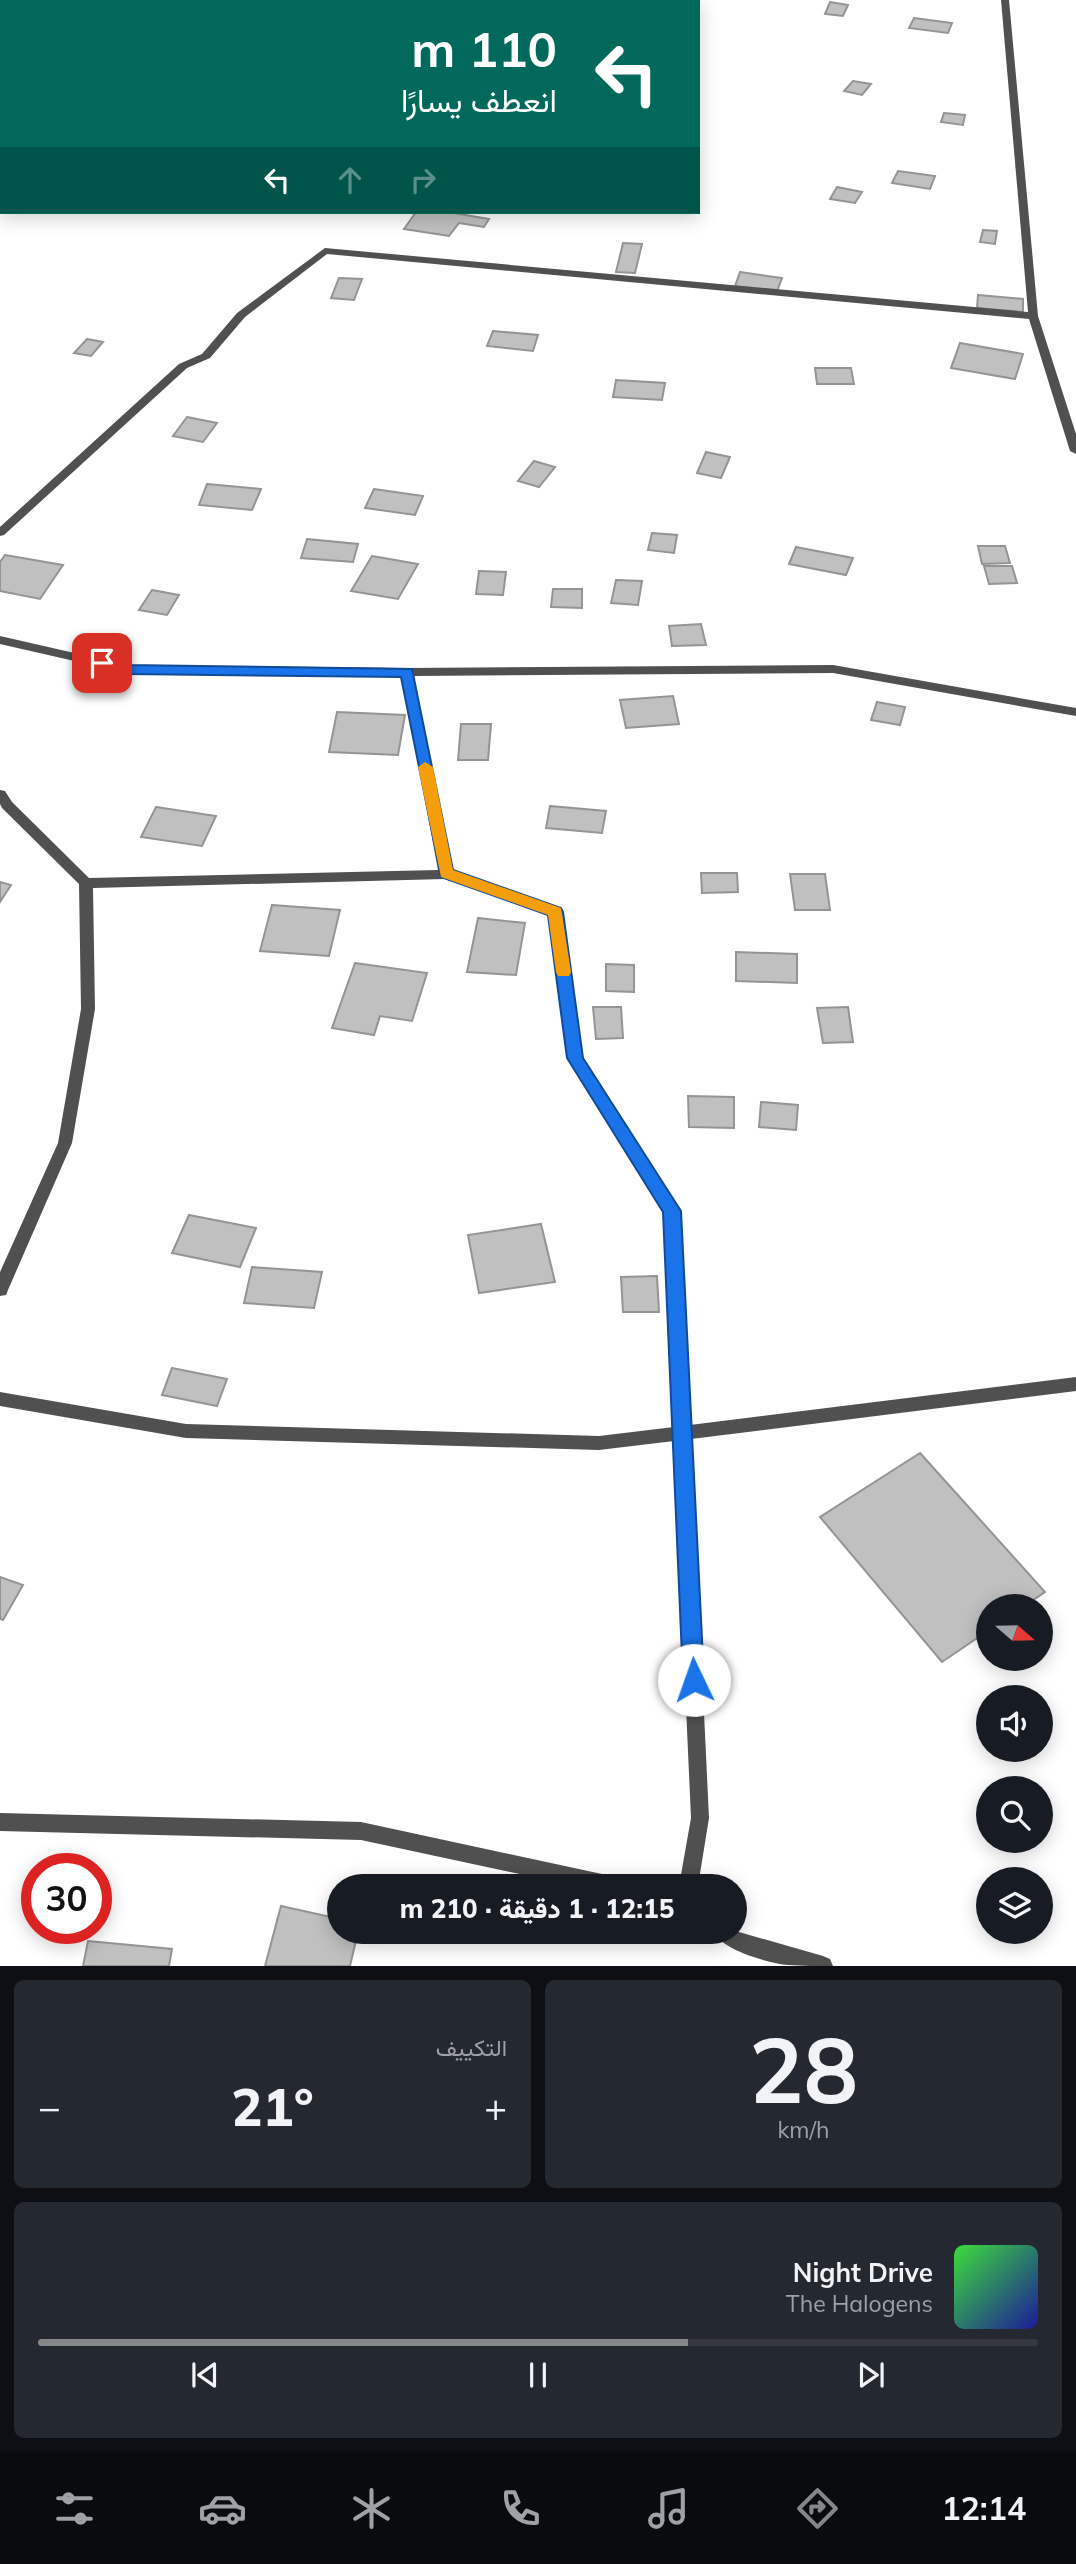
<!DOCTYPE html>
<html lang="ar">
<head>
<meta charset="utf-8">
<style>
	body { margin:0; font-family:Mulish,Vazirmatn,sans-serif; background:#242831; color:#f1f3f6; direction:rtl; height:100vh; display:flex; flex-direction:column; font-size:26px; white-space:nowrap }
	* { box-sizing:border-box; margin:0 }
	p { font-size:23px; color:#9ea1a6 }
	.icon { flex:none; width:38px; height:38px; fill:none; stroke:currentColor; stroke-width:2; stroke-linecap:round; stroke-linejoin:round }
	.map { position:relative; height:1966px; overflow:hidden; direction:ltr }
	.details { display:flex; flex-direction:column; gap:14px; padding:14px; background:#0d0f14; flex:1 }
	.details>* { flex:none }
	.top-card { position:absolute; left:0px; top:0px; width:700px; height:214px; box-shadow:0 4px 18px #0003; direction:rtl; background:#00695c; color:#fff; overflow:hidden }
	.needle { width:46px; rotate:110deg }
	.controls { position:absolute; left:976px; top:1594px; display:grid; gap:14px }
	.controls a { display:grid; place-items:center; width:77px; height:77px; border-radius:50%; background:#171b24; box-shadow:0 4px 18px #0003; font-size:35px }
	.speed { position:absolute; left:21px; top:1853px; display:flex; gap:14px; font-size:35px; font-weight:700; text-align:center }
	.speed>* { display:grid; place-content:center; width:91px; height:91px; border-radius:50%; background:#171b24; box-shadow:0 4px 18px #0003; line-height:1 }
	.speed .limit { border:10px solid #d22; background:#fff; color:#111 }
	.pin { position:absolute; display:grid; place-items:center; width:60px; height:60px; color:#fff; margin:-30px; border-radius:14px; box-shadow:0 4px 10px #0006 }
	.me { position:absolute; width:77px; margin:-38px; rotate:357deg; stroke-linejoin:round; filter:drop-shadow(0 0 5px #0008) }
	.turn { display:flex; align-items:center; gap:24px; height:147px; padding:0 28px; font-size:32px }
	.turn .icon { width:91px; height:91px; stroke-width:2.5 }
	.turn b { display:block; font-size:49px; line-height:60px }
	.lanes { display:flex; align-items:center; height:66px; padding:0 28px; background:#0003; justify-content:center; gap:35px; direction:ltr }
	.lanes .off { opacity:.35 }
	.big { font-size:52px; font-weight:800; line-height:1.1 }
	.details .card { flex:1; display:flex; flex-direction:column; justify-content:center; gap:10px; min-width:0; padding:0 24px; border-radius:10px; background:#242831 }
	.details .dial { align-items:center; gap:0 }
	.dial b { font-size:91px; line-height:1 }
	.song { display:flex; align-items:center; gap:21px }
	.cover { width:84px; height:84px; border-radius:10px; background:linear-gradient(135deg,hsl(120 70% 55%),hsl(240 70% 35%)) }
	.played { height:7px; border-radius:4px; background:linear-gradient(90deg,#858687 65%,#363941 65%) }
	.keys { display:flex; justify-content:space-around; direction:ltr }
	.heat { display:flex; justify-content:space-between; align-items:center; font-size:38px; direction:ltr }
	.details .tiles { flex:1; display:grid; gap:14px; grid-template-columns:1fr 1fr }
	.card:last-child { grid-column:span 2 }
	.trip { position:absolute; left:327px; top:1874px; width:420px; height:70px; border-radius:35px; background:#171b24; box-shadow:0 4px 18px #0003; font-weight:800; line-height:70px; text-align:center; direction:rtl }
	.dock { display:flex; height:112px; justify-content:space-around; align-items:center; background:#090b0e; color:#9ea1a6 }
	.dock .icon { width:49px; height:49px }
	.dock .on { color:#858687 }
	.dock b { font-size:32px; color:#f1f3f6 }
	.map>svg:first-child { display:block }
	.building { fill:#c0c0c0; stroke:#949494; stroke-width:2 }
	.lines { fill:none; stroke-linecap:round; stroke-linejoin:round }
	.street { fill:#505050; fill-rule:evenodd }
	.route { fill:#1a73e8; stroke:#114b97; stroke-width:2 }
	.slow { fill:#f59e0b }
</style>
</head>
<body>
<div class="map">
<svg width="1076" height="1966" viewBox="0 0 1076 1966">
	<rect width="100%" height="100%" fill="#fff"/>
	<!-- building -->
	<path class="building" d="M830 2 848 5 843 16 825 14Z
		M914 18 952 23 948 33 909 28Z
		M853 81 871 84 862 95 844 91Z
		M944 113 965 115 963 125 941 122Z
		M898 171 935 176 930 189 892 183Z
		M837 187 862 192 855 203 830 199Z
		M416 212H448L489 219 484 227 459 223 449 236 404 229Z
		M983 230 997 231 995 244 980 242Z
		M623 243 642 244 635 273 616 272Z
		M740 272 782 278 777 291 735 286Z
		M339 278 362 279 354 300 331 298Z
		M978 295 1023 299V312L977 308Z
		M493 331 538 335 533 351 487 346Z
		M87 339 103 342 91 356 74 353Z
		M960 343 1023 354 1015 379 951 368Z
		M815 368H851L854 384H817Z
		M616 380 665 383 662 400 613 397Z
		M187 417 217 423 203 442 173 436Z
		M706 452 730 457 721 478 697 473Z
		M534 461 555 467 539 487 518 481Z
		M207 484 261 489 252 510 199 505Z
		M374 489 423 496 415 515 365 508Z
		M652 533 677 535 674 553 648 550Z
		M307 539 358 544 353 562 301 558Z
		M978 546H1005L1010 563 982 564Z
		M796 547 853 558 846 575 789 564Z
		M5 555 63 565 40 599 0 591V562Z
		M372 556 418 564 398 599 351 591Z
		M984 566H1012L1017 583 989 584Z
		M479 571 506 572 503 595 476 594Z
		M616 580 642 581 638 605 611 603Z
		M553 589H582V608L551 607Z
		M152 590 179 595 167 615 139 610Z
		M701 624 706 645 672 646 669 626Z
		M673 696 679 724 626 728 620 700Z
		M877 702 905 707 900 725 871 720Z
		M337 712 405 715 398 755 329 752Z
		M461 724H491L488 760H458Z
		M550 806 606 811 602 833 546 828Z
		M156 807 216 816 202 846 141 837Z
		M701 873H737L738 892 702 893Z
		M790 874H825L830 910H795Z
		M0 882 11 885 0 902Z
		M272 905 340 910 329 956 260 951Z
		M478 918 525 923 516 975 467 972Z
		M736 952 797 954V983L736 981Z
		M355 963 427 973 412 1021 380 1016 374 1035 332 1028Z
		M606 964 634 965V992L606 991Z
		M593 1007H621L623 1038 596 1039Z
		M848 1007 853 1042 823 1043 817 1008Z
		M688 1096 734 1097V1128L689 1127Z
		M761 1102 798 1105 796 1130 759 1127Z
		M189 1215 256 1228 240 1267 172 1253Z
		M541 1224 555 1282 479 1293 468 1235Z
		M252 1267 322 1272 314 1308 244 1303Z
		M657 1276 659 1312H623L621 1277Z
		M172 1368 227 1379 217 1406 162 1395Z
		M920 1453 1045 1592 1024 1606H989V1630L942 1662 820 1517Z
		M0 1577 23 1585 3 1620 0 1619Z
		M281 1906 340 1919V1932H358L350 1966H265Z
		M88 1941 172 1949 169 1966H83Z"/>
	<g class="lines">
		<!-- street -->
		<path class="street" d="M1001 0H1009L1038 316 1076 434V454L1070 451 1029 319 327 254 245 317 210 358 187 368 4 535 0 536V527L179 364 202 354 237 313 325 248 1028 312Z
			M0 636 127 665 407 668 833 665 1076 708V716L833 673 414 676 452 871 560 909 582 1057 680 1211 690 1425 1076 1377V1391L691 1439 709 1818 698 1886H679L691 1818 674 1441 599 1450 186 1438 0 1406V1392L186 1424 599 1436 674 1427 664 1212 568 1058 549 915 445 879 93 888 95 1009 72 1143 8 1290 6 1295 0 1296V1272L58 1143 81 1009 79 884 2 808 0 804V790L5 791 12 802 89 878 438 870 402 676 127 673 0 644Z
			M0 1813 361 1822 616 1877 623 1879 626 1886H575L361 1840 0 1831Z
			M735 1928 739 1932 823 1956 830 1959 833 1966C818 1966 802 1966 788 1965 768 1963 722 1950 714 1932H735Z"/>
	</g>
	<!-- route -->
	<path class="route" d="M102 659 127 665 412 669 453 870 561 908 563 912 583 1058 681 1211 704 1680 701 1687 694 1690 686 1687 683 1680 663 1212 567 1058 548 915 441 877 401 677 127 674 97 667V660Z"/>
	<!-- slow -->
	<path class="slow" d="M425 762 433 767 453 870 561 908 571 972 569 976H558L556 972 548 915 441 877 418 767Z"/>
</svg>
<div class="controls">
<a><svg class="needle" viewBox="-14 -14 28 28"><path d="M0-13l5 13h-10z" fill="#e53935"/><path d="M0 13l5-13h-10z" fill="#9ea1a6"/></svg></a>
<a><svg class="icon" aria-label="sound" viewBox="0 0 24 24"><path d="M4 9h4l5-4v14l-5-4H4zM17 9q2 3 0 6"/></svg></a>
<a><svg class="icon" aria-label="search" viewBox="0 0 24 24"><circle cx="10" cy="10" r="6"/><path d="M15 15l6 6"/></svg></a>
<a><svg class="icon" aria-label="layers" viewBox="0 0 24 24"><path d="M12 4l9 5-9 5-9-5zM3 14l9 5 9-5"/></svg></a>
</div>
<div class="speed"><div class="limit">30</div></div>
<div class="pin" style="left:102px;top:663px;background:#d93025"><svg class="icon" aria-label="arrive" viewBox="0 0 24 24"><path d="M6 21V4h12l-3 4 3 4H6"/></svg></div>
<svg class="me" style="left:694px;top:1680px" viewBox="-20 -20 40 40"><circle r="19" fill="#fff"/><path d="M0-13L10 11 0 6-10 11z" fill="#1a73e8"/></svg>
<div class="trip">12:15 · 1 دقيقة · 210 m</div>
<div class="top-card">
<div class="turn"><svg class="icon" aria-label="left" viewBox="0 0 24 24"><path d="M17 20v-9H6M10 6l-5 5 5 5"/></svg><div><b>110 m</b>انعطف يسارًا</div></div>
<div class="lanes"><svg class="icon" aria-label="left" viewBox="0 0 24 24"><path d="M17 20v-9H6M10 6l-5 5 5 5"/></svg><svg class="icon off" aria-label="ahead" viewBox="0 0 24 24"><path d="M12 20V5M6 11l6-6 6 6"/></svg><svg class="icon off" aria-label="right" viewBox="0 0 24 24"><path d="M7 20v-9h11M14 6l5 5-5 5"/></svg></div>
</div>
</div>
<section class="details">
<div class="tiles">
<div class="card dial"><b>28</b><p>km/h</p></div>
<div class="card"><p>التكييف</p>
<div class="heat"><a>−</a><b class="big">21°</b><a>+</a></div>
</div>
<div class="card">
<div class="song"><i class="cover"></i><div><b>Night Drive</b><p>The Halogens</p></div></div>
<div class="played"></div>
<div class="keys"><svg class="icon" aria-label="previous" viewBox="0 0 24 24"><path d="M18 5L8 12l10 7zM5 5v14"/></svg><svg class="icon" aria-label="pause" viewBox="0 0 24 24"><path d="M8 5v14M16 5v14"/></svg><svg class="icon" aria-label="next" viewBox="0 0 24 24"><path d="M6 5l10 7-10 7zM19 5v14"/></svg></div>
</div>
</div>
</section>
<nav class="dock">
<b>12:14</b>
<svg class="icon on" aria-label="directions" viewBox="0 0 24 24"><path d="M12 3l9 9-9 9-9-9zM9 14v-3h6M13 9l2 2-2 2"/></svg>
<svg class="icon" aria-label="music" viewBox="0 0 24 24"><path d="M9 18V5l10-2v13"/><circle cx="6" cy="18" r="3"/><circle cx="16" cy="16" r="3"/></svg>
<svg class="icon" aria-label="phone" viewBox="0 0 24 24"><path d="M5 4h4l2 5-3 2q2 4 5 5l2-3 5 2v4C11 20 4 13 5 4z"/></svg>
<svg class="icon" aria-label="climate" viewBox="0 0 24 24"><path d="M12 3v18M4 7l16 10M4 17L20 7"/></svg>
<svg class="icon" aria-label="car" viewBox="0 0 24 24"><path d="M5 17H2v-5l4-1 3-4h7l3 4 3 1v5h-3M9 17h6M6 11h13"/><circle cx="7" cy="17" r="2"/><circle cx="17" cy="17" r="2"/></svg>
<svg class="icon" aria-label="filters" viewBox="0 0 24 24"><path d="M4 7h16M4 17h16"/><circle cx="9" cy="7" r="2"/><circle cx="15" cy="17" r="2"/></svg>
</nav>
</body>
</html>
